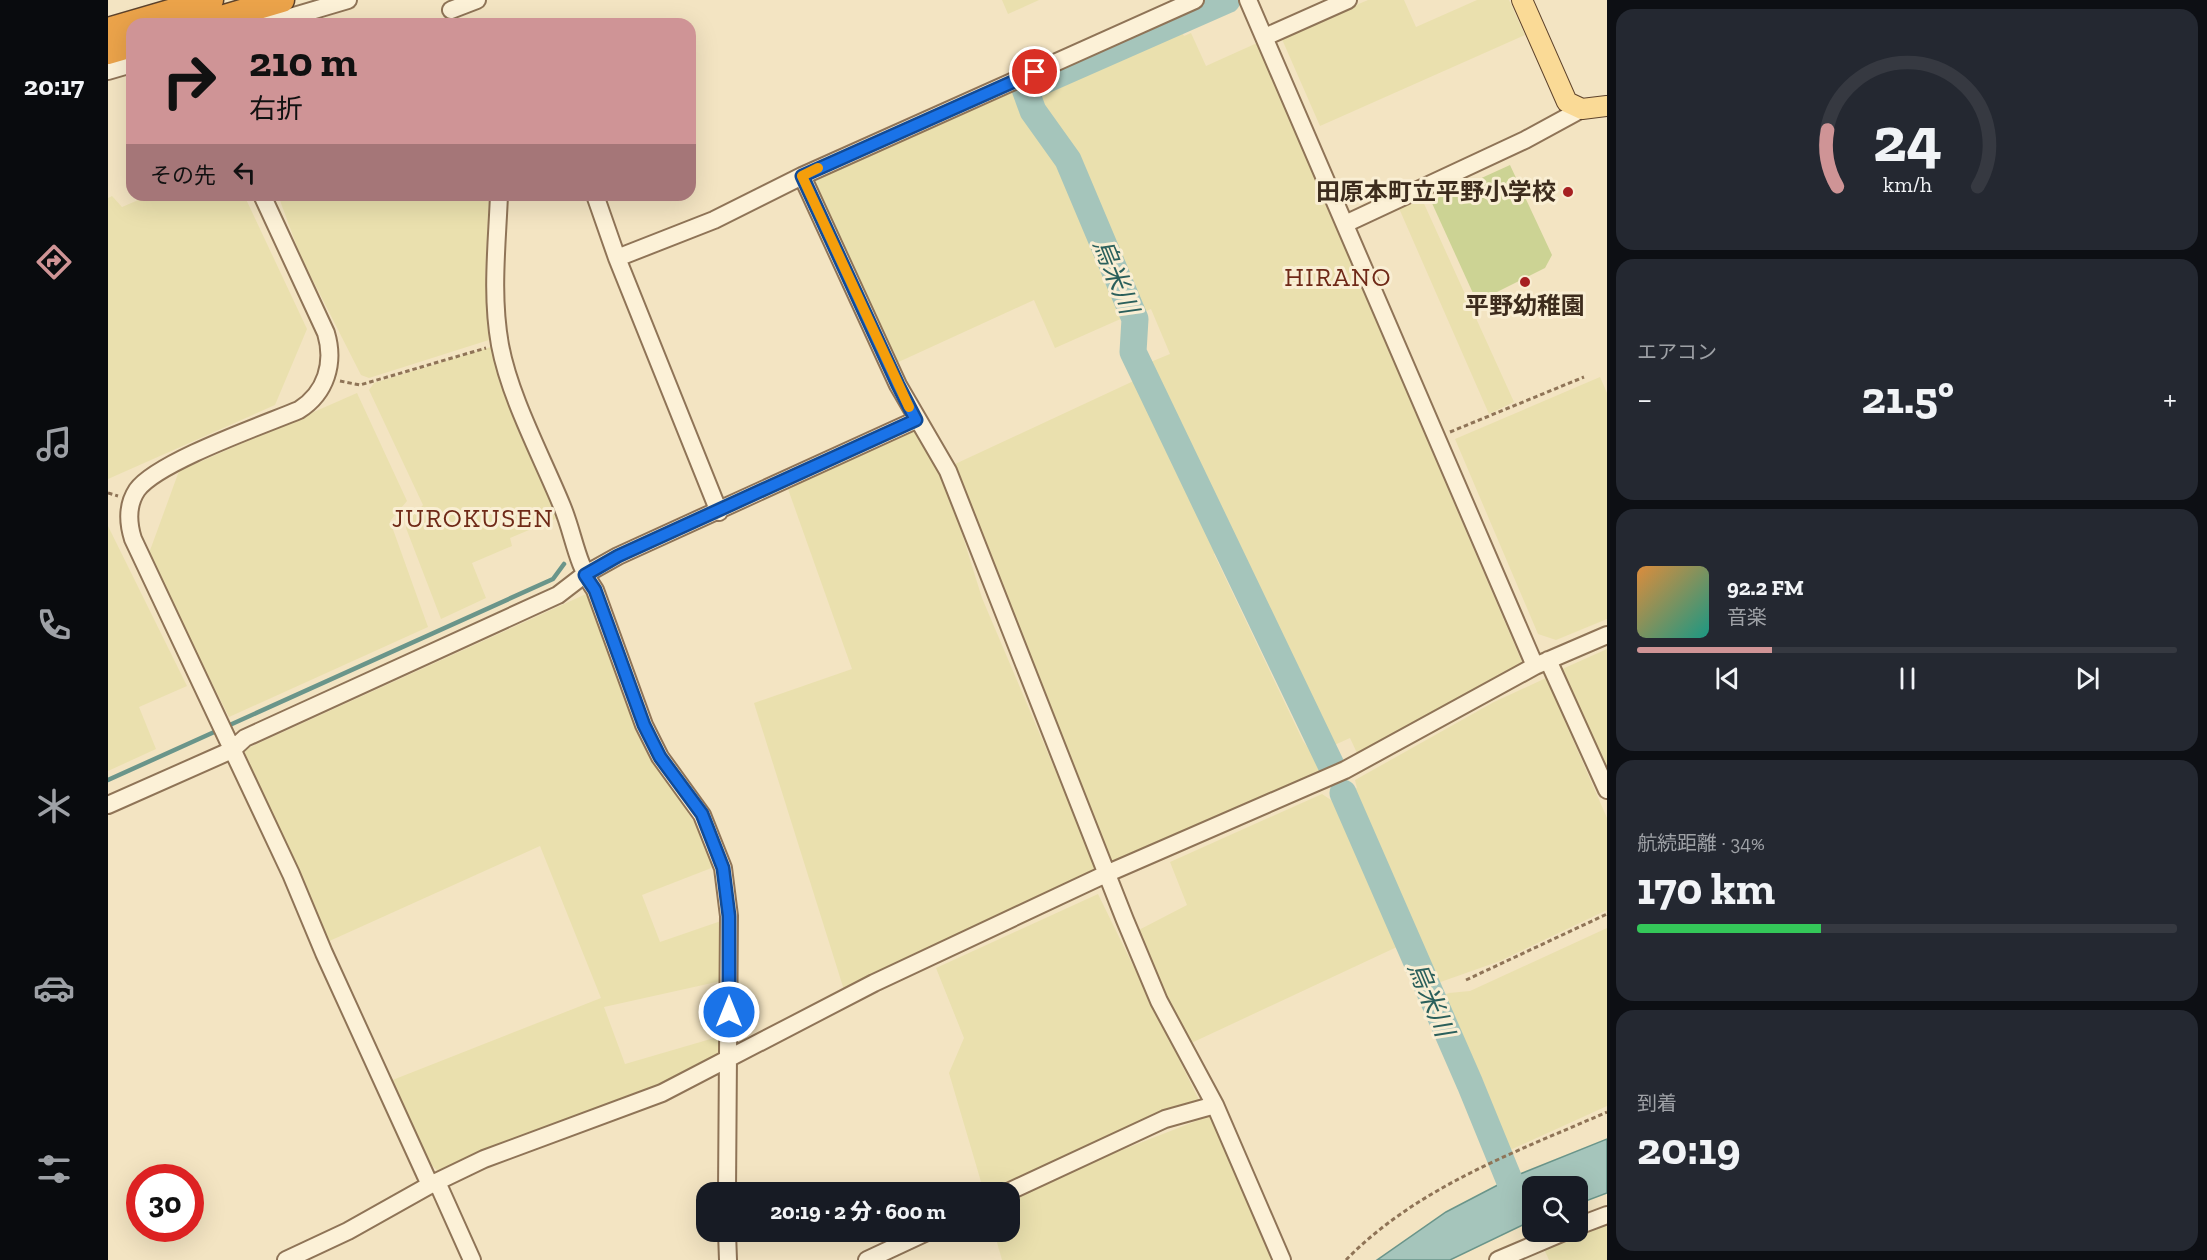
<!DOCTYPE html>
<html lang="ja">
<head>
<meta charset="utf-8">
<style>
	body { margin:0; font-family:"Zilla Slab","Noto Sans JP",serif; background:#242831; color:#f1f3f6; height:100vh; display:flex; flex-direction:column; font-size:22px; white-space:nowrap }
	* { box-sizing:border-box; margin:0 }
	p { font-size:20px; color:#9ea1a6 }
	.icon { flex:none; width:33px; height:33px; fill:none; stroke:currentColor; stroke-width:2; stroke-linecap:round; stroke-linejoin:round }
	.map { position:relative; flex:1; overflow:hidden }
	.panel { display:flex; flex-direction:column; gap:9px; padding:9px; background:#0d0f14; width:600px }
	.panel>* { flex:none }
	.top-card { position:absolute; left:18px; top:18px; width:570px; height:183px; border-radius:18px; box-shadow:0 6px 24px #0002; background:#cf9496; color:#111; overflow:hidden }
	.buttons { position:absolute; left:1414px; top:1176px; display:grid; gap:12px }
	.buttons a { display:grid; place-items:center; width:66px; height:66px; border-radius:12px; background:#171b24; box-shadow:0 6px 24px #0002; font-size:30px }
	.speed { position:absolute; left:18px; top:1164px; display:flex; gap:12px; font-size:30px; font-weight:700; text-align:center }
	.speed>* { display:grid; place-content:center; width:78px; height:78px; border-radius:50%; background:#171b24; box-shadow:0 6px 24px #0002; line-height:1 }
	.speed .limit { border:9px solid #d22; background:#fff; color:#111 }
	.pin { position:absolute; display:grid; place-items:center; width:51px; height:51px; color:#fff; margin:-26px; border:3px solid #fff; border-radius:50%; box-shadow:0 2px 6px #0007 }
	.me { position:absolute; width:66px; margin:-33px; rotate:0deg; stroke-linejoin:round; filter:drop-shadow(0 0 4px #0008) }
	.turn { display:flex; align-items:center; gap:21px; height:126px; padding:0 24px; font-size:27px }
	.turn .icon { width:78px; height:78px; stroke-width:2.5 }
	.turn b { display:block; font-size:42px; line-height:51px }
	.then { display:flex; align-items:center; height:57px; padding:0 24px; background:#0003; gap:12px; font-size:22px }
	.big { font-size:45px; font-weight:800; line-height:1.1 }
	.panel .card { flex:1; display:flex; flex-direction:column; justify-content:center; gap:9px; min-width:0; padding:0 21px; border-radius:18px; background:#242831 }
	.panel .dial { align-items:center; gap:0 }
	.dial svg { height:156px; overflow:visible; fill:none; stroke:#363941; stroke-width:7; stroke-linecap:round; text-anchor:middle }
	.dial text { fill:#f1f3f6; stroke:none }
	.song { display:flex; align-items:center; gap:18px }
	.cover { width:72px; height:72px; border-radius:9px; background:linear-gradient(135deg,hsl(30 70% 55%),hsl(170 70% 35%)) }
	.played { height:6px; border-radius:3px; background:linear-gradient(90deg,#cf9496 25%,#363941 25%) }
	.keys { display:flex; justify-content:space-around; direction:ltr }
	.heat { display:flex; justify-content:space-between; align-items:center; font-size:33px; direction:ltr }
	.charge { height:9px; border-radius:4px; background:linear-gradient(90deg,#34c759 34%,#363941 0) }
	.trip { position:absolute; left:588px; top:1182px; width:324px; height:60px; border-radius:18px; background:#171b24; box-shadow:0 6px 24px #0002; font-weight:800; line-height:60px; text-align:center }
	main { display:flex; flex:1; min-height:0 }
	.menu { display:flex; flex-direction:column; width:108px; justify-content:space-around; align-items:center; background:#090b0e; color:#9ea1a6 }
	.menu .icon { width:42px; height:42px }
	.menu .active { color:#cf9496 }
	.menu b { font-size:27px; color:#f1f3f6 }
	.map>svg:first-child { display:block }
	.farmland { fill:#eae0ae }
	.green { fill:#ccd394 }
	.water { fill:#a5c5bb; stroke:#6a958a; stroke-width:1.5 }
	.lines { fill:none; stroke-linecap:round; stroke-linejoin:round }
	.stream { stroke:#6a958a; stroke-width:4.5 }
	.river { stroke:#a5c5bb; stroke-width:27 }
	.minor-casing { stroke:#8f7457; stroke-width:20 }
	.major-casing { stroke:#5d422b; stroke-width:22 }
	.highway-casing { stroke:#5d422b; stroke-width:27 }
	.path { stroke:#8f7457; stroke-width:3; stroke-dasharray:4.5 3; stroke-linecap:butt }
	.minor { stroke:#fcf1d7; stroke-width:16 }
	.major { stroke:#fada96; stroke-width:20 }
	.highway { stroke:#eba34a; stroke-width:24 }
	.route-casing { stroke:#114b97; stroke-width:15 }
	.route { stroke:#1a73e8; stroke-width:10 }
	.slow { stroke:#f59e0b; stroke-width:10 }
	.poi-dot { fill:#a62021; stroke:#f9eed3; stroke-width:2 }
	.labels { text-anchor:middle; stroke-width:6; stroke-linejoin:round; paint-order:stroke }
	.poi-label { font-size:24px; font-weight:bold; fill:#3d2c1d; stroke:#f9eed3; text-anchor:end }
	.water-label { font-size:26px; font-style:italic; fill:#2a5f5b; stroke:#f9eed3 }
	.neighbourhood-label { font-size:26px; letter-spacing:1.5px; fill:#6f2917; stroke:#f9eed3 }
</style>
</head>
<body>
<main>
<nav class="menu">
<b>20:17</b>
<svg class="icon active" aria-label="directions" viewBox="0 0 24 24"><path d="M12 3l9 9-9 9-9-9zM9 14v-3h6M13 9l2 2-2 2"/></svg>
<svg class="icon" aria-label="music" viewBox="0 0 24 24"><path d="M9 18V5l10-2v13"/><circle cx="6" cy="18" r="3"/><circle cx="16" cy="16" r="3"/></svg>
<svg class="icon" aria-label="phone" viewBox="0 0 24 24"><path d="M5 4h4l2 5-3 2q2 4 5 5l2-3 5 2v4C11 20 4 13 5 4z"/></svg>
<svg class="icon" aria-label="climate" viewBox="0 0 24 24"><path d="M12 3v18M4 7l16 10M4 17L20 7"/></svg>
<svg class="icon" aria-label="car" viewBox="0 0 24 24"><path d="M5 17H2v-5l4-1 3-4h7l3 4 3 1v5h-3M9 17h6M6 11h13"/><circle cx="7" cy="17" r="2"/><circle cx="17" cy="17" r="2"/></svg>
<svg class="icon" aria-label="filters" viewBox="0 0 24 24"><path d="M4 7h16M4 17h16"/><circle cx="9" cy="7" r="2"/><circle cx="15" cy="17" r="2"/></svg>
</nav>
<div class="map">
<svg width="1499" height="1260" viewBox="0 0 1499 1260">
	<rect width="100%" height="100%" fill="#f3e4c2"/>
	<!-- farmland -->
	<path class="farmland" d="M894 0H931L900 14Z
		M1260 0H1296L1308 27 1369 0H1401L1417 35 1212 126 1173 37Z
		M1073 30 1076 36 1083 33 1098 66 1149 43 1414 662 1249 753 1242 738 1222 747 1040 363 1062 354 1043 309 1031 314 964 155 930 95Z
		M910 90 920 116 951 162 1017 317 947 348 926 300 784 365 704 186 707 178Z
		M42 195H136L199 329 167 405 0 479V198L4 196 14 207Z
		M170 195H381L377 276 384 339 261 378 253 375 192 255Z
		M1313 197 1406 402 1381 414 1290 206Z
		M383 347 388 349 452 517 402 538 404 546 364 563 378 598 333 619 298 528 299 522 315 505 261 390 266 383Z
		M1492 377 1499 393V619L1448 640 1430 634 1347 439Z
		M1032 378 1111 550 1106 554 1195 741 1216 771 1004 866 898 614 845 465Z
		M249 393 299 501 282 521 320 627 121 717 40 556 71 471Z
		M806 431 837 479 874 598 990 871 736 990 646 703 744 669 680 489Z
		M0 526 79 686 31 707 48 749 0 771Z
		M478 594 481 595 536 742 596 838 606 867 534 895 552 942 613 921V981L496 1007 517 1064 613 1036V1063L331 1172 317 1159 282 1081 493 998 432 846 217 943 132 766 138 749Z
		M1499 649V774L1452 670Z
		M1438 678 1499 818V910L1392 961 1324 985 1242 791 1249 788 1247 780 1386 702Z
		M1214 794 1226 802 1254 862 1258 861 1291 946 1079 1045 1025 933 1079 905 1062 862Z
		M990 894 1092 1102 876 1192 841 1073 856 1038 828 968Z
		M1499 928V1106L1391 1155 1328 998 1341 993 1362 991Z
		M1106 1114 1167 1260H894L886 1232H902V1199L950 1175Z
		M1499 1223V1260H1441L1435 1247Z"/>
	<!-- green -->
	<path class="green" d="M1402 165 1444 255 1437 268 1369 302 1323 201Z"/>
	<!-- water -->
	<path class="water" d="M1499 1139V1193L1470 1204V1186H1425V1220L1342 1260H1269L1338 1212 1407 1176Z"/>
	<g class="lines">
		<!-- stream -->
		<path class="stream" d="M0 780 445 579 456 564"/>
		<!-- river -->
		<path class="river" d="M1119 0 917 89 925 111 960 160 1027 319 1025 352 1223 765
			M1235 793 1362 1084 1411 1204"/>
		<defs>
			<path id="minor" d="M1140 0 1427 666
				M343 10 369 0
				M159 24 240 0
				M1157 37 1240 0
				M0 71 24 64
				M694 176 790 385 840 471 1017 920 1051 1001 1107 1105 1174 1260
				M154 195 218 333C227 363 218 393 191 410 155 425 49 462 29 490 19 505 20 523 25 539L183 874 216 953 322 1185
				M391 195C389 245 383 295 392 345 402 398 433 455 454 506 466 535 468 563 487 590L536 725 552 757 594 815 615 868 621 916 619 1192
				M487 195 509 258 611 512
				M1237 224 1417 140 1474 109
				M509 258 606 220 694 176 1087 0
				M1440 660 1499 790
				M0 805 124 750 137 738 450 595 476 575 510 556 808 420
				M329 1182 364 1260
				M900 1192 1057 1119 1107 1105
				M1470 1226 1499 1215
				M619 1232 620 1260
				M178 1260 240 1231 322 1185 376 1159 554 1093 766 983 998 874 1237 770 1427 666 1499 635
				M759 1260 819 1232
				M1390 1260 1456 1232"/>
			<path id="major" d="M1414 0 1459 102 1474 109 1499 106"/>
			<path id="highway" d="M93 24 174 0
				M0 30 103 0
				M0 52 24 45"/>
		</defs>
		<!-- minor casing -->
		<use href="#minor" class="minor-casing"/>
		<!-- major casing -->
		<use href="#major" class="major-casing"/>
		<!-- highway casing -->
		<use href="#highway" class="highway-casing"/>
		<!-- path -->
		<path class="path" d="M232 381 252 385 378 348
			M1342 432 1476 377
			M0 493 10 496
			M1358 980 1499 914
			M1238 1260C1309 1187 1408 1152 1499 1112"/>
		<!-- minor -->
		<use href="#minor" class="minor"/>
		<!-- major -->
		<use href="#major" class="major"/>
		<!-- highway -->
		<use href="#highway" class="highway"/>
	</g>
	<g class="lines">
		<defs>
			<path id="route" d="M621 1012V916L615 868 594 814 552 757 536 725 487 590 477 575 510 556 808 420 790 385 694 176 927 72"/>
		</defs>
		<!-- route casing -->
		<use href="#route" class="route-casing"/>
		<!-- route -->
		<use href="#route" class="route"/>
		<!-- slow -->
		<path class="slow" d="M710 168 694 176 801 407"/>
	</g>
	<!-- markers -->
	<g class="poi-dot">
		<circle cx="1460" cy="192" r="6"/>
		<circle cx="1417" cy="282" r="6"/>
	</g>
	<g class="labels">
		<!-- poi labels -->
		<g class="poi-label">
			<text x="1448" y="200">田原本町立平野小学校</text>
			<text x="1417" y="314" text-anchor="middle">平野幼稚園</text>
		</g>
		<!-- water labels -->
		<g class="water-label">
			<text transform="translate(1008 276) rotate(68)" y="9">烏米川</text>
			<text transform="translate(1323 999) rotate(67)" y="9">烏米川</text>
		</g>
		<!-- neighbourhood labels -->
		<g class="neighbourhood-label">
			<text x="1230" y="286">HIRANO</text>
			<text x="365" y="527">JUROKUSEN</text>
		</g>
	</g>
</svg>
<div class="buttons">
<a><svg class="icon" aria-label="search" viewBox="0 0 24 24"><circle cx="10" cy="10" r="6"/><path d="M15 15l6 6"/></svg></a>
</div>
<div class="speed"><div class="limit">30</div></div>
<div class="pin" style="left:927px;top:72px;background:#d93025"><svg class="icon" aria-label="arrive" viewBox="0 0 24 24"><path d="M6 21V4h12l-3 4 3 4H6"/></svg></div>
<svg class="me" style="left:621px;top:1012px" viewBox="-20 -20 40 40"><circle r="17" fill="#1a73e8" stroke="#fff" stroke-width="3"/><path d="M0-11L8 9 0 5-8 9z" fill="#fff"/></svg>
<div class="trip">20:19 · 2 分 · 600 m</div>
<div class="top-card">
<div class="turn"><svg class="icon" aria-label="right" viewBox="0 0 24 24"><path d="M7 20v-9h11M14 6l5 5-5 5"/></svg><div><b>210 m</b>右折</div></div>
<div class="then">その先<svg class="icon" aria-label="left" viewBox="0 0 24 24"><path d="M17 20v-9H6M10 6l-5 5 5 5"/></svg></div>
</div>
</div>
<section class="panel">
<div class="card dial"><svg viewBox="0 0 100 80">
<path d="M14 69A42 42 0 1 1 86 69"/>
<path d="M14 69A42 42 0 0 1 9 40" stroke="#cf9496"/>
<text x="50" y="56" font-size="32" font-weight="700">24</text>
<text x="50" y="72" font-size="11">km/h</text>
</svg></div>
<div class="card"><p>エアコン</p>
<div class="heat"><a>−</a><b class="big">21.5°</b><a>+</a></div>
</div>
<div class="card">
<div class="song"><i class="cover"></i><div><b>92.2 FM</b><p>音楽</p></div></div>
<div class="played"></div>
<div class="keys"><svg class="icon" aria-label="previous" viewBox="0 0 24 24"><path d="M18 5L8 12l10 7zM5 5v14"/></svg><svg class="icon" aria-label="pause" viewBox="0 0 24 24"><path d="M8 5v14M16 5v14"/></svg><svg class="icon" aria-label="next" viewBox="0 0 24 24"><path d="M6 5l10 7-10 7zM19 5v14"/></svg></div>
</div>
<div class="card"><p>航続距離 · 34%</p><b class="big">170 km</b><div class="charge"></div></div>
<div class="card"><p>到着</p><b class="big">20:19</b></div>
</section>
</main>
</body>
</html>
